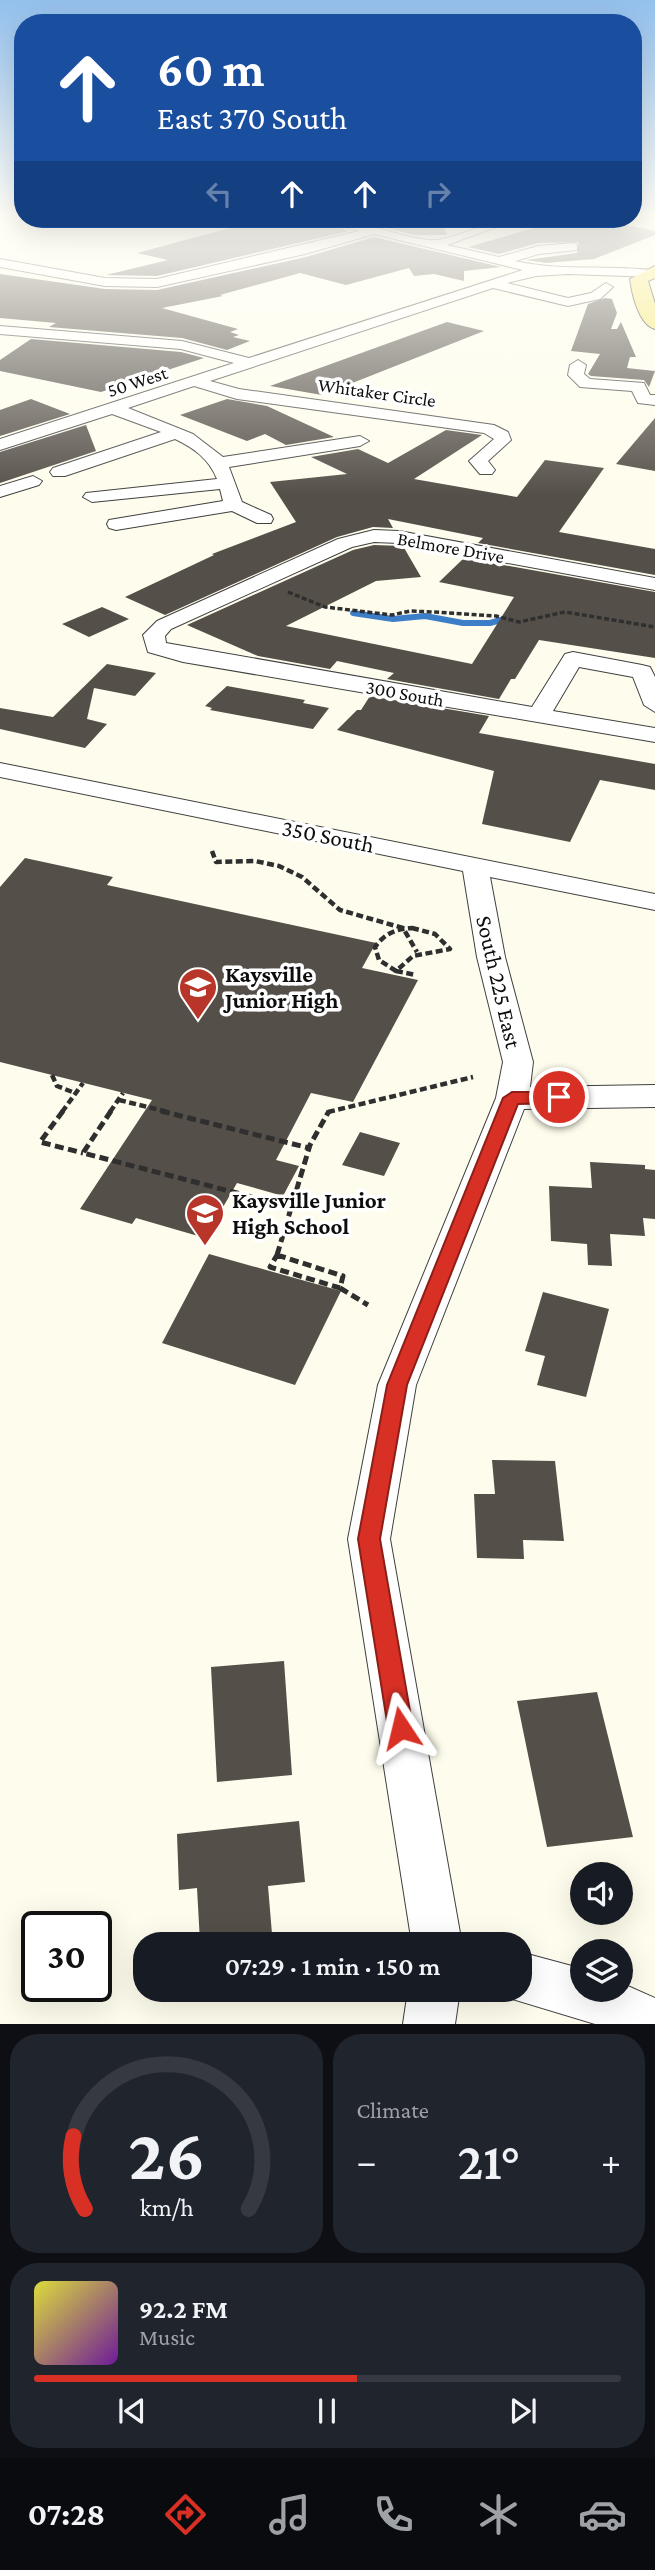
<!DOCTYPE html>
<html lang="en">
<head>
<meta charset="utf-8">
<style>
	body { margin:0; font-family:"Crimson Pro",serif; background:#20242c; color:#f1f3f6; height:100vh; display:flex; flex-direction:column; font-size:26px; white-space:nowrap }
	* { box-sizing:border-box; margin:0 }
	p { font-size:23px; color:#9ea1a6 }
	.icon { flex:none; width:38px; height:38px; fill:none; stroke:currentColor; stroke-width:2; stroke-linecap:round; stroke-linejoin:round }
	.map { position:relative; height:2024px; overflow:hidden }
	.panel { display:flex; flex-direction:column; gap:10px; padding:10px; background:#0d0f14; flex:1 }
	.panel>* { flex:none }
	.banner { position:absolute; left:14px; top:14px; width:628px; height:214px; border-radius:28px; box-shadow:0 7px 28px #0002; background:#1a4fa0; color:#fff; overflow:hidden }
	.controls { position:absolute; left:570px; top:1862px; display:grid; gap:14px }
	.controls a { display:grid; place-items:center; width:63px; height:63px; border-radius:50%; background:#171b24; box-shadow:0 7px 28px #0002; font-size:35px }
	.speed { position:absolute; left:21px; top:1911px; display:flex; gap:14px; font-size:35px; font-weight:700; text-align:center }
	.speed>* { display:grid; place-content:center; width:91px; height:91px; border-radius:50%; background:#171b24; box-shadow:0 7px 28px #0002; line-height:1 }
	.speed .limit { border:4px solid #111; border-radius:10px; background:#fff; color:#111 }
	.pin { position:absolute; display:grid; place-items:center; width:60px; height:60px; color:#fff; margin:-30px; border:4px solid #fff; border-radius:50%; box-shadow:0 2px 7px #0007 }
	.me { position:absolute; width:77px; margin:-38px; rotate:350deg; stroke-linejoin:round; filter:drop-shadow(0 0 5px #0008) }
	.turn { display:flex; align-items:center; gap:24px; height:147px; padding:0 28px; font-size:32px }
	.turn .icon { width:91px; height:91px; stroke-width:2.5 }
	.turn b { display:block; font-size:49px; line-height:60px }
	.lanes { display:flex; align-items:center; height:66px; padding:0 28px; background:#0003; justify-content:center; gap:35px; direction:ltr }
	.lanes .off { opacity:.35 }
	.big { font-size:52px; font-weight:600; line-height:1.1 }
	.panel .card { flex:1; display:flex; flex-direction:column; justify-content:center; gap:10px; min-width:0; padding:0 24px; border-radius:28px; background:#20242c }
	.panel .dial { align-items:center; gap:0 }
	.dial svg { height:182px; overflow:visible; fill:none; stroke:#363941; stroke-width:7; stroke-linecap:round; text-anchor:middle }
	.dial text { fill:#f1f3f6; stroke:none }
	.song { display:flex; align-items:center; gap:21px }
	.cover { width:84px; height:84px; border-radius:10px; background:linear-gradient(135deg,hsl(60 70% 55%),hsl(280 70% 35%)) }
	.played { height:7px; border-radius:4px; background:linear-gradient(90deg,#d93025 55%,#363941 55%) }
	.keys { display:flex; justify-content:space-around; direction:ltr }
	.heat { display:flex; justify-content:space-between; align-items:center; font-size:38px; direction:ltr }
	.panel .tiles { flex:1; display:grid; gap:10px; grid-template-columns:1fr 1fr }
	.card:last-child { grid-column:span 2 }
	.trip { position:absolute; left:133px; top:1932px; width:399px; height:70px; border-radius:28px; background:#171b24; box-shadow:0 7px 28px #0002; font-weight:600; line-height:70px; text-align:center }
	.tabs { display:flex; height:112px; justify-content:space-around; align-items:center; background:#090b0e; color:#9ea1a6 }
	.tabs .icon { width:49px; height:49px }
	.tabs .active { color:#d93025 }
	.tabs b { font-size:32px; color:#f1f3f6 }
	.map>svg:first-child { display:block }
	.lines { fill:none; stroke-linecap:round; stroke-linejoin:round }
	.stream { stroke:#3d7ec9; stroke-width:6 }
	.building { fill:#554f49 }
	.minor-casing { stroke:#404040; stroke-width:2 }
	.major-casing { stroke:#1e1e1e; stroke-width:2 }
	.path-far2 { stroke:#2f2f2f; stroke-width:3.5; stroke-dasharray:5 2.5; stroke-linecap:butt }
	.path-far1 { stroke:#2f2f2f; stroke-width:4.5; stroke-dasharray:7 3.5; stroke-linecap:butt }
	.path { stroke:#2f2f2f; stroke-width:5; stroke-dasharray:9 4.5; stroke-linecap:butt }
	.minor { fill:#fff; fill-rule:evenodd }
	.major { fill:#f4e567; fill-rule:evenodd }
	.route { fill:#d93025; stroke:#8d1f18; stroke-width:2 }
	.labels { text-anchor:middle; stroke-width:7; stroke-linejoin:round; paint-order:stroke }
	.far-street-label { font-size:19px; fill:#0d0d0d; stroke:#fff }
	.street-label { font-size:23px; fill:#0d0d0d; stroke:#fff }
	.poi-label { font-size:23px; font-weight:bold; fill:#0d0d0d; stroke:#fff; text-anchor:start }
</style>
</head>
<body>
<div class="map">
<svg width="655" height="2024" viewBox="0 0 655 2024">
	<rect width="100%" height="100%" fill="#fefded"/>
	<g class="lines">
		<!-- stream -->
		<path class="stream" d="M353 613 393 619 425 616 463 623H490L508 618"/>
	</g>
	<!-- building -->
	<path class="building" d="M263 219H316L349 231 157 276 106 275 168 260 137 253Z
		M350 219H441L447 235H415Z
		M565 219 613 222 655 231V235L594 259 546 263 526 260 577 253 579 242 538 243 499 254 468 247Z
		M374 237 501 267 464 271V281L434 274 414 276 409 268 346 285 300 273 220 295 223 296 162 308 238 329 230 332 239 335 233 337 250 341 227 350 182 338 49 327 56 323 0 318V274L105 289 157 290 306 257Z
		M605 298 612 299 617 313 611 329H617L621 322 636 357H630L627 368 655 371 649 387 644 380 591 376 588 374 600 354 571 351 588 304Z
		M447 322 484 331 322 395 270 386Z
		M31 339 181 352 204 358 101 392 0 371V360Z
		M31 399 70 414 0 436V410Z
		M227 399 267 406 334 437 286 445 265 434 247 441 180 415Z
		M655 418V471L616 464Z
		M86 425 96 451 0 483V452Z
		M446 430 482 435 414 479 517 497 545 460 604 468 559 532 655 549V575L478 543 483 538 388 519 393 528 373 527 337 537 165 615 125 597 214 555 212 554 296 522 270 482 347 474 311 457 358 449 388 463Z
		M374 545 403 546 421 577 376 581 286 626 472 664 514 597 439 582 464 558 655 592V658L539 640 515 679H511L499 699 387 679 394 673 337 661 330 669 258 656 187 625 353 550Z
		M102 607 129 619 89 637 62 624Z
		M107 664 156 673 135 696 94 688 87 719 107 724 85 748 0 729V708L53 717Z
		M227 686 305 700 303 703 329 708 313 729 210 710 212 708 205 706Z
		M370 696 489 716 479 733 655 764V790L600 780 570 842 482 824 494 771 337 730 357 710H361Z
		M25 858 113 877 107 885 376 943 362 968 418 980 353 1102 311 1093 276 1160 299 1166 283 1196 237 1183 205 1238 136 1218 132 1224 80 1209 152 1100 0 1062V887Z
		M360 1132 400 1143 384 1176 342 1165Z
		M590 1162 645 1165V1169L655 1170V1219L643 1218 645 1236 610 1234 612 1266 588 1265 587 1244 551 1241 549 1186 592 1188Z
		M209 1254 341 1291 295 1385 162 1343Z
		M543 1292 609 1309 586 1397 537 1385 545 1356 525 1351Z
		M492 1460 555 1461 564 1541 523 1540 524 1559 477 1558 474 1494H495Z
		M284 1661 292 1775 217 1782 211 1667Z
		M597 1692 633 1837 547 1847 517 1701Z
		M299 1821 305 1882 268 1886 272 1934 200 1942 197 1888 179 1890 177 1834Z"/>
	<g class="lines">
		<defs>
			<path id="minor" d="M319 219C358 217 391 236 429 240 448 243 490 219 518 219L447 245 499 257 538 246 573 243 577 244V250L539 254 515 261C558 271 605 265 651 270L655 271V277L568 274 536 276 507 283 568 298 591 293 606 283 613 287 600 299 568 306 493 288 210 381 239 389 494 425 508 432 511 440 488 461 495 470 492 474H480L469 461 494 439 484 433 237 399 194 386 128 408 193 434 223 457 360 436 369 441 360 446 229 467 242 502 271 515 273 519 271 523H257L232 511 116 530 109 528 107 524 109 520 223 501 220 489 92 502 83 497 86 493 217 479C209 459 194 448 175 439L65 476H53L50 472 53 468 161 432 112 414 0 450V439L234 363 181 349 0 334V326L182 341 249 358 523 270 374 234 305 254 157 287 105 286 0 267V259L105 278 157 279 359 231Z
				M578 360 586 365 584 374 590 379 644 383 650 395H655V405L638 403 632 391 580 387 568 375 570 365Z
				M33 476 42 481 39 485 0 497V486Z
				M374 530 399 531 655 578V590L399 543 374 542 352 547 171 629 165 636 166 643 532 707 565 654 573 652 642 665 650 667 655 677V712L644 705 633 677 579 667 553 711 655 728V742L183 662 148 652 143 635 157 621 338 539Z
				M0 763 655 894V910L490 877 505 957 533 1062 530 1087 655 1085V1107L524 1109 416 1385 390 1539 462 1944H412L348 1539 378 1385 496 1098 503 1062 477 957 463 871 0 777Z
				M520 1952 583 1969V1990H621V1983L655 1998V2024H595L502 1996 499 1990H520Z
				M408 1990H460L455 2024H403Z"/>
			<path id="major" d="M655 266V278L648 281 655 304V329C639 325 632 294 630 279Z"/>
		</defs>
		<!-- minor casing -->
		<use href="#minor" class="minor-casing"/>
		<!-- major casing -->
		<use href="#major" class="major-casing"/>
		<!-- path-far2 -->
		<path class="path-far2" d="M288 592 325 607 392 615 410 611 434 612 496 616 519 622 565 612 655 627"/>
		<!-- path-far1 -->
		<path class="path-far1" d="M212 851 216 862 255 861 279 866 302 877 340 910 403 928 417 952
			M412 928 435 934 450 949 413 956 396 971 379 960 375 947C385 933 396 929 412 928Z
			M396 971 416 975
			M52 1075 57 1086 75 1093
			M119 1100 168 1112
			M62 1112 83 1083
			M110 1112 123 1093
			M328 1112 473 1077"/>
		<!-- path -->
		<path class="path" d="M63 1111 40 1142 83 1153
			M111 1111 83 1153 291 1207
			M161 1111 309 1148
			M277 1255 310 1145 329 1111
			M277 1255 343 1276 340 1288 270 1267Z
			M340 1288 368 1305"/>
		<!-- minor -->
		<use href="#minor" class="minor"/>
		<!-- major -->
		<use href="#major" class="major"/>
	</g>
	<!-- sky -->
	<linearGradient id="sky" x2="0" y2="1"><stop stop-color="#93c0ed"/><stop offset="0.43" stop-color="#fffef7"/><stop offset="1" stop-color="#fffef7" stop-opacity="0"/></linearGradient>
	<rect width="655" height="496" fill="url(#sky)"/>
	<!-- route -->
	<path class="route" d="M512 1092H559L568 1097 559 1103 518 1104 407 1385 380 1539 413 1728 409 1737 401 1740 392 1737 388 1728 358 1539 387 1385 503 1098Z"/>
	<!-- icons -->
	<defs>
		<symbol id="school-pin" viewBox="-11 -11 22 30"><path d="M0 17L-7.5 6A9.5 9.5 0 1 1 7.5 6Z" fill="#b83629" stroke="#fff"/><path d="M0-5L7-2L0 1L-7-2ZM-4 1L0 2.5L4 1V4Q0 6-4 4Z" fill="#fff"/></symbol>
	</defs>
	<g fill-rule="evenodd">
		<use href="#school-pin" x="176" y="965" width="44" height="60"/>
		<use href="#school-pin" x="183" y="1191" width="44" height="60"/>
	</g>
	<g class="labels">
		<!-- far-street labels -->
		<g class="far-street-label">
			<text transform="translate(137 381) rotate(-18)" y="7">50 West</text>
			<text transform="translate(377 392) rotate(8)" y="7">Whitaker Circle</text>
			<text transform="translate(451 547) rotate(10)" y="7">Belmore Drive</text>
			<text transform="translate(405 693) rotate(10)" y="7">300 South</text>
		</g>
		<!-- street labels -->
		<g class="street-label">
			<text transform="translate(328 836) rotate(11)" y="8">350 South</text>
			<text transform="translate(499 982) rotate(77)" y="8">South 225 East</text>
		</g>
		<!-- poi labels -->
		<g class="poi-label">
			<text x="225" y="982">Kaysville<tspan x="225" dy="26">Junior High</tspan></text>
			<text x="232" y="1208">Kaysville Junior<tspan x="232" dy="26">High School</tspan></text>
		</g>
	</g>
</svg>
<div class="controls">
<a><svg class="icon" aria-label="sound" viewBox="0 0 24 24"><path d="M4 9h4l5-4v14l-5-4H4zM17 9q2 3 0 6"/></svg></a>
<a><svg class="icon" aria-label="layers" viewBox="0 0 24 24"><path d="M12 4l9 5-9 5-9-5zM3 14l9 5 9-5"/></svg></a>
</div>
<div class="speed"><div class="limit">30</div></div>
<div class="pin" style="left:559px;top:1097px;background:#d93025"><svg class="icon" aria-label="arrive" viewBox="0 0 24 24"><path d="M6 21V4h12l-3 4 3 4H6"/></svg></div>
<svg class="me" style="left:401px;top:1728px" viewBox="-20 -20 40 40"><path d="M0-17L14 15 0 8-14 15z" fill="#d93025" stroke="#fff" stroke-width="4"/></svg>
<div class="trip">07:29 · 1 min · 150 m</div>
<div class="banner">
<div class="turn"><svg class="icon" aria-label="ahead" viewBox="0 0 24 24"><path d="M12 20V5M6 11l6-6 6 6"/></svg><div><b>60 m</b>East 370 South</div></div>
<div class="lanes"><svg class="icon off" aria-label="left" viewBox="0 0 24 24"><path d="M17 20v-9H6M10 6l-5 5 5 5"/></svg><svg class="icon" aria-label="ahead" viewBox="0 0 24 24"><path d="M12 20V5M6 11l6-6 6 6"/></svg><svg class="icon" aria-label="ahead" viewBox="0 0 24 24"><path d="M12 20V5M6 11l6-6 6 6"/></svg><svg class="icon off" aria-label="right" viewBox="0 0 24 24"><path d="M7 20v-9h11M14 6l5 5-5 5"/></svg></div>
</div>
</div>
<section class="panel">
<div class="tiles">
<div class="card dial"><svg viewBox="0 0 100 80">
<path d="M14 69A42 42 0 1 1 86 69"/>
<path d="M14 69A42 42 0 0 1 9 37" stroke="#d93025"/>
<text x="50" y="56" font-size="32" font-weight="700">26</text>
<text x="50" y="72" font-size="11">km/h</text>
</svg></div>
<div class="card"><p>Climate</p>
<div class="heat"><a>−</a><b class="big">21°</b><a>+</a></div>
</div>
<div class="card">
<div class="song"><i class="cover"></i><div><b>92.2 FM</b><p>Music</p></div></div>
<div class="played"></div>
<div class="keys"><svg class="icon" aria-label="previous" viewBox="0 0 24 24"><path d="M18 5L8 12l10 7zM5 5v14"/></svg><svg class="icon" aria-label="pause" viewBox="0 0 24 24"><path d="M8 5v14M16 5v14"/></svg><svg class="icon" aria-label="next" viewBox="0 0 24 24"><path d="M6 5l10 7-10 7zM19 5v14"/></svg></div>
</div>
</div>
</section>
<nav class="tabs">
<b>07:28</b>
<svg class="icon active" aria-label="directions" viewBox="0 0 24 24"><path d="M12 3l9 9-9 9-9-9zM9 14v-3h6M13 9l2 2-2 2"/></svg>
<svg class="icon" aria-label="music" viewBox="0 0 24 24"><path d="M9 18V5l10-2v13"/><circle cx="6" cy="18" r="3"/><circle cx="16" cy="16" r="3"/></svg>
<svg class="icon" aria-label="phone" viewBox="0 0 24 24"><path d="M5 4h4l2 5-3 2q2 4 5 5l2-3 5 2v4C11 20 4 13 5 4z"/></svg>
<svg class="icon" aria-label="climate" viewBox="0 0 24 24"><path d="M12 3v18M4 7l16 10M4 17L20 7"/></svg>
<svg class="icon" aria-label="car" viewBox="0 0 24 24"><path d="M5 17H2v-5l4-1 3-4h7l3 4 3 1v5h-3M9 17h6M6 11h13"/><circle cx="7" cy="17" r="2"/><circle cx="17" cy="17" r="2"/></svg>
</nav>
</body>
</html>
